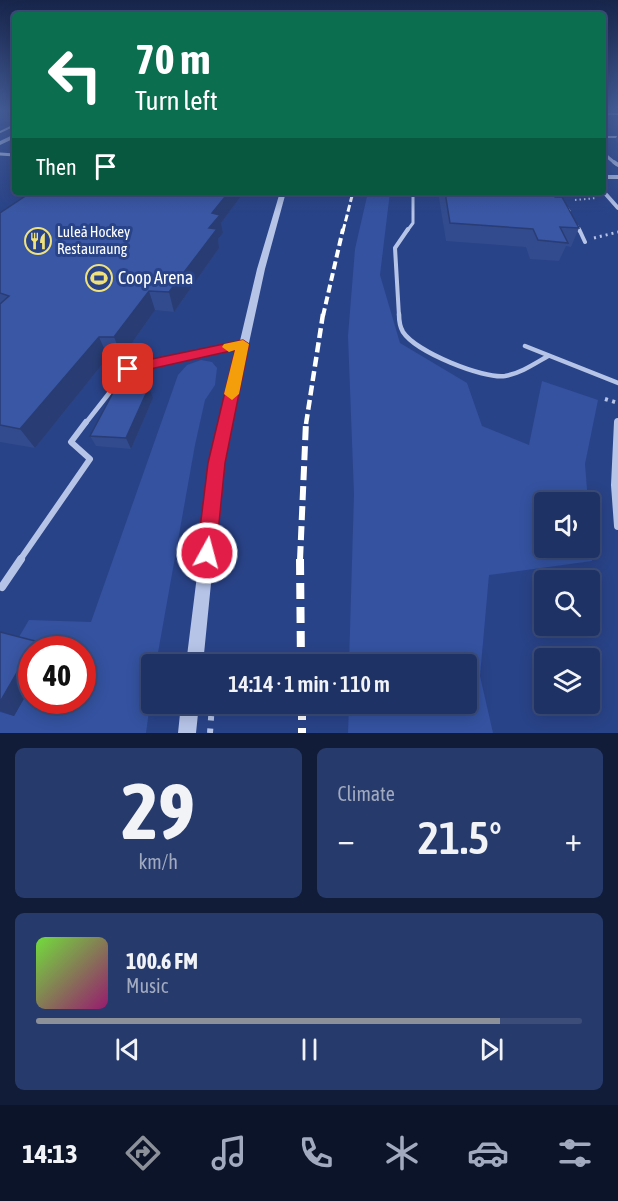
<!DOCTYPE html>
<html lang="en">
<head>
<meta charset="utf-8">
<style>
	body { margin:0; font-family:"Asap Condensed",sans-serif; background:#273a6c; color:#f1f3f6; height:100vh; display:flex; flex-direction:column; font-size:22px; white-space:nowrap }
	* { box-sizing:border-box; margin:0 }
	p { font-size:20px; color:#a1aabf }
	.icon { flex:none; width:33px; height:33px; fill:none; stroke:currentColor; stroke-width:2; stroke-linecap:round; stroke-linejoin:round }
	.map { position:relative; height:733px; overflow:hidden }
	.details { display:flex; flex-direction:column; gap:15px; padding:15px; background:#111c38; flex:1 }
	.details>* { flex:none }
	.banner { position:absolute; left:12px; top:12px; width:594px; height:183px; border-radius:6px; box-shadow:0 3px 15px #0003,0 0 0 2px #3c4d7a; background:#0b6e4f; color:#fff; overflow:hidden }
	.fabs { position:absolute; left:534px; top:492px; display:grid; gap:12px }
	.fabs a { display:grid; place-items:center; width:66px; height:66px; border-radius:6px; background:#1f3266; box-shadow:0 3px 15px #0003,0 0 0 2px #3c4d7a; font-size:30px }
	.speed { position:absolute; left:18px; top:636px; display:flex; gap:12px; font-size:30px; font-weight:700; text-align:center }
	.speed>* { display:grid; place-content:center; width:78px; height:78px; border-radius:50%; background:#1f3266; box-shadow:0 3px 15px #0003,0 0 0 2px #3c4d7a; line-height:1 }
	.speed .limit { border:9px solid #d22; background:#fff; color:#111 }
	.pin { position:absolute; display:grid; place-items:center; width:51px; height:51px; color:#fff; margin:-26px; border-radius:12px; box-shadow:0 3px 9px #0006 }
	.me { position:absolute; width:66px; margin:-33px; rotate:7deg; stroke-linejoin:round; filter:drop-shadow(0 0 4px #0008) }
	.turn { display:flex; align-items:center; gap:21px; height:126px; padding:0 24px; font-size:27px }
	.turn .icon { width:78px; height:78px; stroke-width:2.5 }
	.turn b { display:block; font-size:42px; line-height:51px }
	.then { display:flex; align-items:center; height:57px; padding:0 24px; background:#0003; gap:12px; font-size:22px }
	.big { font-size:45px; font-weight:600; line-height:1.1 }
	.details .tile { flex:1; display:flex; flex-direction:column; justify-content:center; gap:9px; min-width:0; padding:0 21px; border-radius:9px; background:#273a6c }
	.details .dial { align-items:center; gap:0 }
	.dial b { font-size:78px; line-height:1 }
	.song { display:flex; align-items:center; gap:18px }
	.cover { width:72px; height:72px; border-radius:9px; background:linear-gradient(135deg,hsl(100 70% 55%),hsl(320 70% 35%)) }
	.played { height:6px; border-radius:3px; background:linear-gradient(90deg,#8c9099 85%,#3c4d7a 85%) }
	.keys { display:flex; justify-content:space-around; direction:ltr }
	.heat { display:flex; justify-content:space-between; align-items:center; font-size:33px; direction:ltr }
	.details .tiles { flex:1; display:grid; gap:15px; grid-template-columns:1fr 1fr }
	.tile:last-child { grid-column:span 2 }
	.trip { position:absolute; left:141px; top:654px; width:336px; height:60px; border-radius:6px; background:#1f3266; box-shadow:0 3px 15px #0003,0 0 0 2px #3c4d7a; font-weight:600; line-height:60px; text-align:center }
	.dock { display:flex; height:96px; justify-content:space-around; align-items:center; background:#0c1429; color:#a1aabf }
	.dock .icon { width:42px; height:42px }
	.dock .current { color:#8c9099 }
	.dock b { font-size:27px; color:#f1f3f6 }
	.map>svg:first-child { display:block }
	.green { fill:#3452a0 }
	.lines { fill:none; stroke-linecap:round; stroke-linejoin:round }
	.path-far3 { stroke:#b6c4e8; stroke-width:2; stroke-dasharray:1.5 3; stroke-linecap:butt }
	.path-far2 { stroke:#b6c4e8; stroke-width:3; stroke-dasharray:2 4; stroke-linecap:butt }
	.path-far1 { stroke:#b6c4e8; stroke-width:4; stroke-dasharray:3 4.5; stroke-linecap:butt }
	.path { stroke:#b6c4e8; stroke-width:6; stroke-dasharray:4.5 8; stroke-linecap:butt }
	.service-far5 { stroke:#b6c4e8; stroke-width:2 }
	.service-far4 { stroke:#b6c4e8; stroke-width:3 }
	.service-far3 { stroke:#b6c4e8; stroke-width:4 }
	.service-far2 { stroke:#b6c4e8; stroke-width:4.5 }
	.service-far1 { stroke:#b6c4e8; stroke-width:6 }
	.service { stroke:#b6c4e8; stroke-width:8 }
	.minor-far2 { stroke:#b6c4e8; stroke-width:3 }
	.minor-far1 { stroke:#b6c4e8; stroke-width:4 }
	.minor { stroke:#b6c4e8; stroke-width:8 }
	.tertiary { fill:#b6c4e8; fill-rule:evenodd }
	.rail-far4 { stroke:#fff; stroke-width:3; stroke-dasharray:7 3; stroke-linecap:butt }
	.rail-far3 { stroke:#fff; stroke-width:4; stroke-dasharray:8 4; stroke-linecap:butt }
	.rail-far2 { stroke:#fff; stroke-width:4.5; stroke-dasharray:10 4.5; stroke-linecap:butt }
	.rail-far1 { stroke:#fff; stroke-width:6; stroke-dasharray:14 6; stroke-linecap:butt }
	.rail { stroke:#fff; stroke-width:8; stroke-dasharray:16 8; stroke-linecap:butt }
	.wall { fill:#324b8e }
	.shaded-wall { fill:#293d74 }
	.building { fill:#3a57a5; stroke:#293d74; stroke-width:1.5 }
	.route { fill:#e11d48; stroke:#92132f; stroke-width:1.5 }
	.slow { fill:#f59e0b }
	.labels { text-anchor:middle; stroke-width:6; stroke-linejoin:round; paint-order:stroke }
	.far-poi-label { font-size:15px; fill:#fff; stroke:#294388; text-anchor:start }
	.poi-label { font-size:18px; fill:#fff; stroke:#294388; text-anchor:start }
</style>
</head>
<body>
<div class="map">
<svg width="618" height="733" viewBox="0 0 618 733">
	<rect width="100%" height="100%" fill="#294388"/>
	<!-- green -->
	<path class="green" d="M368 192H390L380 275 400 343 467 383 482 426 529 445 542 381 598 400 585 464 588 502H544V548H590V527L592 561 489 575 480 676 493 733H348L349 704H466V664H349L354 494 348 336 355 249Z
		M201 360 212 362 217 368 215 385 205 400 195 445 156 664H152L151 696 146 733H0V712L14 716 31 685 32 700H82V650L44 649 16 642 29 620 91 622 178 375 187 365Z"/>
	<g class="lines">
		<!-- path-far3 -->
		<path class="path-far3" d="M575 200 597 198"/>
		<!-- path-far2 -->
		<path class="path-far2" d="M594 238 618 232"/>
		<!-- path-far1 -->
		<path class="path-far1" d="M605 399 618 403"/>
		<!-- path -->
		<path class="path" d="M210 733 212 704"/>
		<!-- service-far5 -->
		<path class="service-far5" d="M603 114H618
			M0 118 15 119
			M0 132 15 125
			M603 137H618"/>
		<!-- service-far4 -->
		<path class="service-far4" d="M554 192 569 211
			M577 226 579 231
			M407 231 413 223V192"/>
		<!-- service-far3 -->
		<path class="service-far3" d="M579 229 585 242
			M399 316 395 248 408 229"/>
		<!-- service-far2 -->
		<path class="service-far2" d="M399 314C399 321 400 327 403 332 416 352 483 379 505 376 521 373 534 364 548 356
			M525 346 618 383
			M85 424 128 369 243 344"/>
		<!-- service-far1 -->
		<path class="service-far1" d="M20 560 90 459 71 442 86 422"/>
		<!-- service -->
		<path class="service" d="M2 587 21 559"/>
		<!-- minor-far2 -->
		<path class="minor-far2" d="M603 153 616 164
			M0 154 15 155"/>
		<!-- minor-far1 -->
		<path class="minor-far1" d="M614 162 618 165
			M603 177H618
			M603 191 618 208"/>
		<!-- minor -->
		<path class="minor" d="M618 422 615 485 618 526"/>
		<!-- tertiary -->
		<path class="tertiary" d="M15 134V138L0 145V141Z
			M280 192H286L265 269 223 463 203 664H186L211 463 257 269Z
			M181 704H199L196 733H178Z"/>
		<!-- rail-far4 -->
		<path class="rail-far4" d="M343 231 353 192"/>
		<!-- rail-far3 -->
		<path class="rail-far3" d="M323 316 343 229"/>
		<!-- rail-far2 -->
		<path class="rail-far2" d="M306 424 323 314"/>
		<!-- rail-far1 -->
		<path class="rail-far1" d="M300 560 306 422"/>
		<!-- rail -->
		<path class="rail" d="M300 559 301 664
			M302 704V733"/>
	</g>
	<!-- wall -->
	<path class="wall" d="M0 110H15V116L10 115 13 122H0Z
		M618 134V143L615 140Z
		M78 192H244L221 223 223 233 218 239 219 248 174 312 155 310 122 357H108L35 448 0 442V213L74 195Z
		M438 192H553L555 197 579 228 571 247 566 246 559 261 530 259 526 247 446 241Z
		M149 387 153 398 131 449 96 446 90 436Z"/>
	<!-- shaded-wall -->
	<path class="shaded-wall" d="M6 110H8L13 122 12 123Z
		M229 192H244L221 223 223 233 218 239 219 248 174 312 169 292 209 228 212 213Z
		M149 291 155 310 122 357 114 337Z
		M99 337 108 357 35 448 20 429Z
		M149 387 153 398 131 449 126 438Z
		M35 641 47 650H32V685L14 716 0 711V702Z"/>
	<!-- building -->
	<path class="building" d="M78 192H229L212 213 220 215 209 228 217 229 169 292 149 291 114 337H99L20 429 0 425V304L9 296 0 293V213L27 195H74Z
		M445 192H553L555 197H562L579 228 560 227 568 243 538 240 533 229 450 223Z
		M117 385 149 387 126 438 90 436Z
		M0 632 35 641 0 702Z"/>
	<!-- sky -->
	<linearGradient id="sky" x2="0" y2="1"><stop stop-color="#17254b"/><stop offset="0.52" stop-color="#435b96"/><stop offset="1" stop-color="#435b96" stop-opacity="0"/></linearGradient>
	<rect width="618" height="213" fill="url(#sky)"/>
	<!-- route -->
	<path class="route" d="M243 340 249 344 225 463 216 553 214 560 207 562 200 560 197 553 208 463 235 350 128 374 121 369 128 364Z"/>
	<!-- slow -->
	<path class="slow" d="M243 340 249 344 239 394 232 400 224 394 235 350 229 352 222 347 224 344Z"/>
	<!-- icons -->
	<defs>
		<symbol id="restaurant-ring" viewBox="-11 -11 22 22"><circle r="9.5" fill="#294388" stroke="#efe27d" stroke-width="1.5"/><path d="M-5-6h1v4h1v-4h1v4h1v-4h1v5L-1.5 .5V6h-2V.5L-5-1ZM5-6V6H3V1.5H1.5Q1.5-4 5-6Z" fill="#efe27d"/></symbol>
		<symbol id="stadium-ring" viewBox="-11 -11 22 22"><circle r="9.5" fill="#294388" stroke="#efe27d" stroke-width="1.5"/><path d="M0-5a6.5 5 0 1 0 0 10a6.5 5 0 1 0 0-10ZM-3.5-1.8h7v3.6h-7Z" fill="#efe27d"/></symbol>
	</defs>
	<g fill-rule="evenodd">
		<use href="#restaurant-ring" x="23" y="226" width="30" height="30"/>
		<use href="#stadium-ring" x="84" y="263" width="30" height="30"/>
	</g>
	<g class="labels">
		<!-- far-poi labels -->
		<g class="far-poi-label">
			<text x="57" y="237">Luleå Hockey<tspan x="57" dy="17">Restauraung</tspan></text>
		</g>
		<!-- poi labels -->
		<g class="poi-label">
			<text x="118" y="284">Coop Arena</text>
		</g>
	</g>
</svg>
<div class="fabs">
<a><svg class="icon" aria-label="sound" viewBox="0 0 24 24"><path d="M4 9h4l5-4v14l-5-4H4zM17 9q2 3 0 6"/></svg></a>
<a><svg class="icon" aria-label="search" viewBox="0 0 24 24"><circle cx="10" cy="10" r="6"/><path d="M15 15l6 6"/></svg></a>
<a><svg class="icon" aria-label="layers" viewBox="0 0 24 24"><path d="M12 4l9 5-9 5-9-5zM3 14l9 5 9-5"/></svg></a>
</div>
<div class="speed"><div class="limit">40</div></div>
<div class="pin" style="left:128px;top:369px;background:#d93025"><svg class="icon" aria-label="arrive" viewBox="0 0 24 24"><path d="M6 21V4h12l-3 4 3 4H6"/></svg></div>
<svg class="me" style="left:207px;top:553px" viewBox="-20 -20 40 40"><circle r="17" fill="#e11d48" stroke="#fff" stroke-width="3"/><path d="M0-11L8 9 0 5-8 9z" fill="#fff"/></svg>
<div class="trip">14:14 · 1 min · 110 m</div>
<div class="banner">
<div class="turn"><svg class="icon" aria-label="left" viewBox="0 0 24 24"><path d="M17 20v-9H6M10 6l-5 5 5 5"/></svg><div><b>70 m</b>Turn left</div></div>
<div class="then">Then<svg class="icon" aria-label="arrive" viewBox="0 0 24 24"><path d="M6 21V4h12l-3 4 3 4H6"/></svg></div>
</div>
</div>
<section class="details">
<div class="tiles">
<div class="tile dial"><b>29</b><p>km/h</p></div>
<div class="tile"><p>Climate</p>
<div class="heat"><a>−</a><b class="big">21.5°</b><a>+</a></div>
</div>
<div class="tile">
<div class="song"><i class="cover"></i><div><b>100.6 FM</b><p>Music</p></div></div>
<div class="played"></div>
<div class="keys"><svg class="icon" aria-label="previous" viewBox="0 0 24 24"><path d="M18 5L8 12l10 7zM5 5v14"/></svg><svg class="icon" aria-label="pause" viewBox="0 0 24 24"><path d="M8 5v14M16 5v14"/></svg><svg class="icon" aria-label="next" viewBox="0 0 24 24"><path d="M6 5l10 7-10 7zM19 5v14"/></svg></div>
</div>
</div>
</section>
<nav class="dock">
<b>14:13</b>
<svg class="icon current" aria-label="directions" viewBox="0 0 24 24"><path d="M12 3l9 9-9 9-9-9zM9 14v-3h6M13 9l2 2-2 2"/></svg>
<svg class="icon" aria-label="music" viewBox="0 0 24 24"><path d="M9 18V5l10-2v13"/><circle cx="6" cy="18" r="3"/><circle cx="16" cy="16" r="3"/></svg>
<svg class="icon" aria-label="phone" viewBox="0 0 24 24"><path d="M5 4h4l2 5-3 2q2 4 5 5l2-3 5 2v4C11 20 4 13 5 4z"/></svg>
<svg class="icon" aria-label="climate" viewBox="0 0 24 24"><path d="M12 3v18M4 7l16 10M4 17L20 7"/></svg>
<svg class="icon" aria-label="car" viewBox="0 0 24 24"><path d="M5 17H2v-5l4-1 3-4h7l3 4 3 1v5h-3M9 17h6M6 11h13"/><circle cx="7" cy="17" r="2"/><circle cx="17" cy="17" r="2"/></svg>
<svg class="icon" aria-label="filters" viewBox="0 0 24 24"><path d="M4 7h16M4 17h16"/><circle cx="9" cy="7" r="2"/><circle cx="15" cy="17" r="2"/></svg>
</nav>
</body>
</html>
